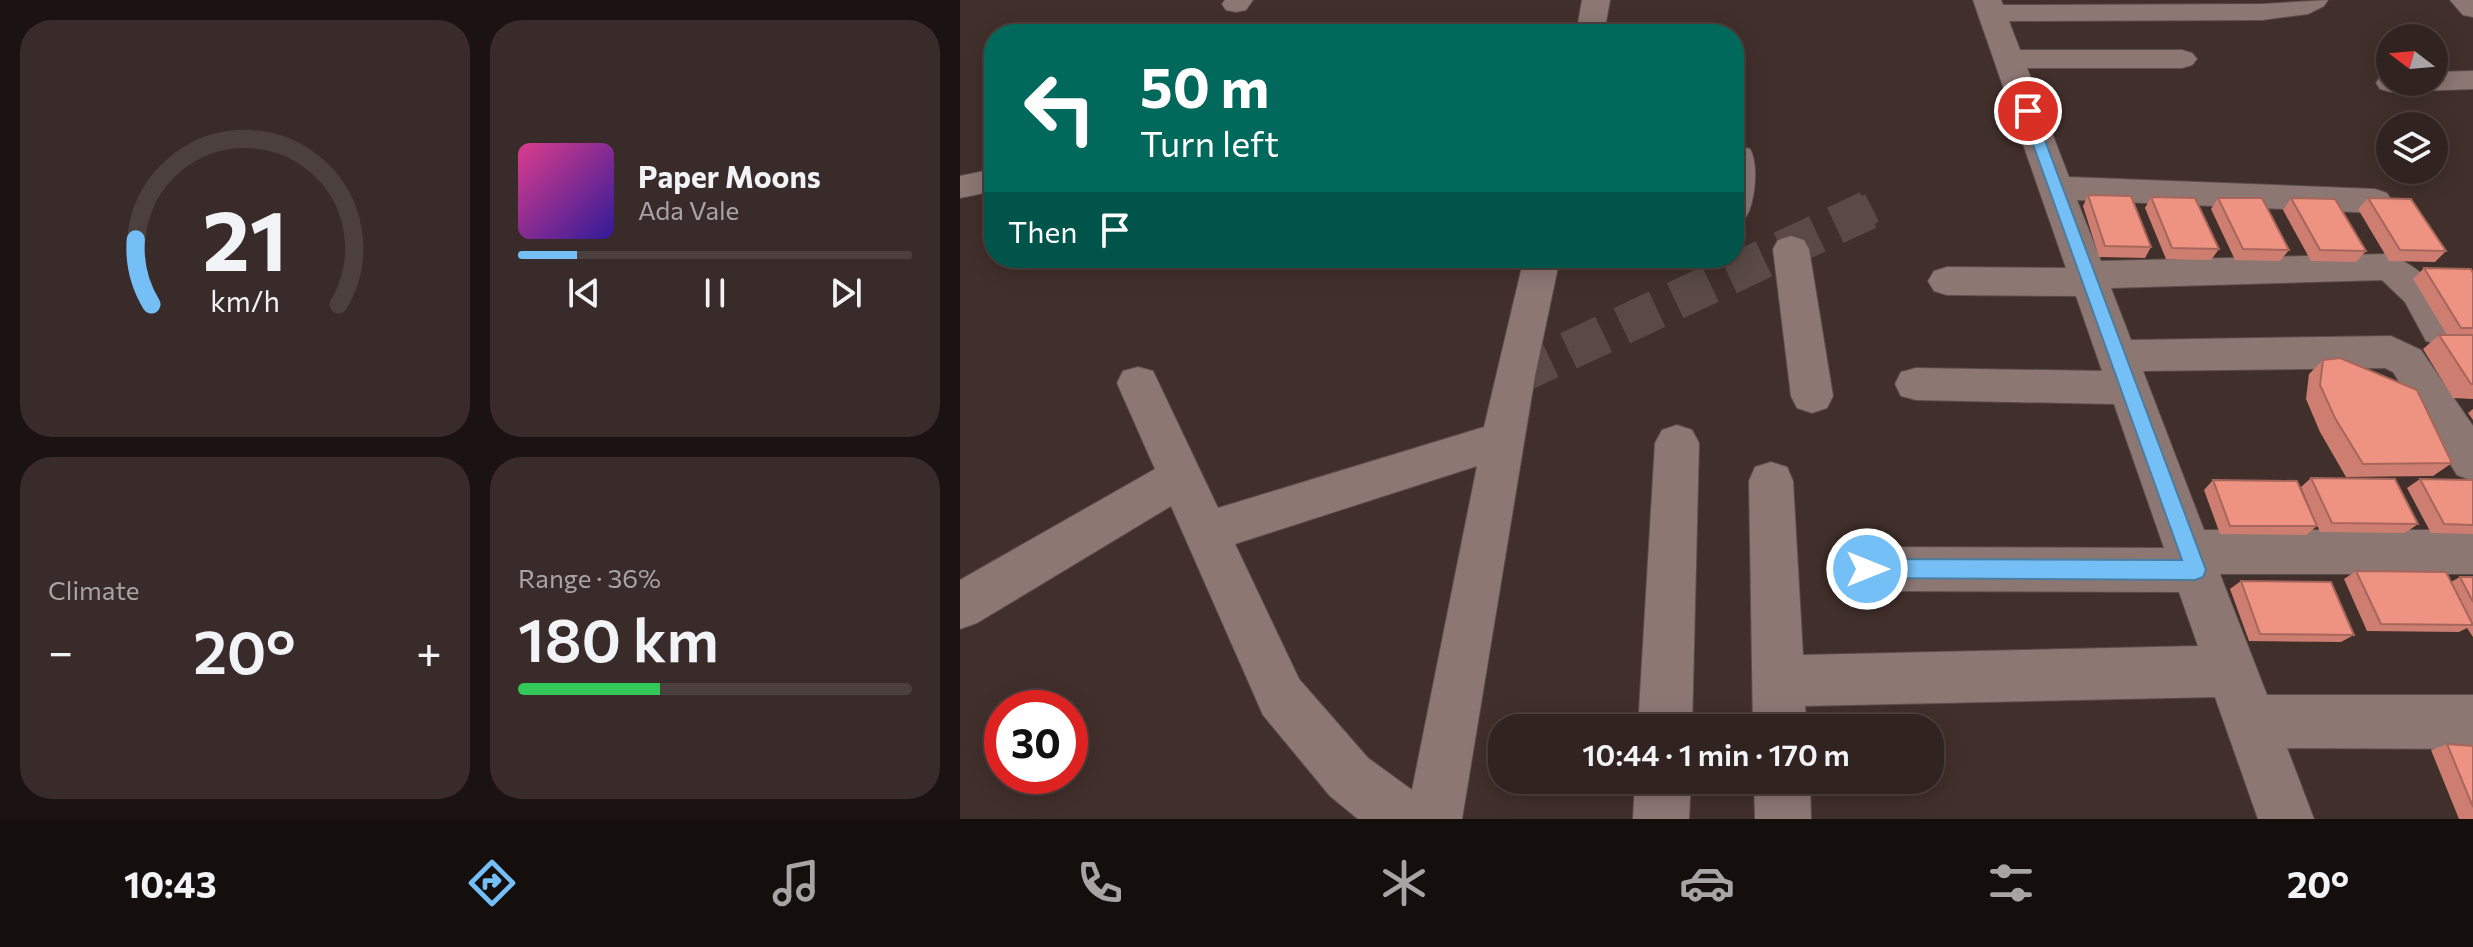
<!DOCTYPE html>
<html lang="en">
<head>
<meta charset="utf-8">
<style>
	body { margin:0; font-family:Commissioner,sans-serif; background:#392b29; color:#f1f3f6; height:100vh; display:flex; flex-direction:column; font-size:30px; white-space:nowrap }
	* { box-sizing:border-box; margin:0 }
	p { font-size:26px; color:#a8a4a5 }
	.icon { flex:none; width:44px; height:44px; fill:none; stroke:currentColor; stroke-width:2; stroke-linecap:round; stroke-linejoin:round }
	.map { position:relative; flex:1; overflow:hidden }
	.side { display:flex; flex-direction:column; gap:20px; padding:20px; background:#1b1312; width:960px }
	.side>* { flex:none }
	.banner { position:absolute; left:24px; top:24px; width:760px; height:244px; border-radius:32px; box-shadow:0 4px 20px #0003,0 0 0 2px #4c403e; background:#00695c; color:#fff; overflow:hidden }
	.needle { width:52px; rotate:286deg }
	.controls { position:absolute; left:1416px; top:24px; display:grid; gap:16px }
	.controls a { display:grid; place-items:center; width:72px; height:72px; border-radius:50%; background:#312320; box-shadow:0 4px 20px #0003,0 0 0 2px #4c403e; font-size:40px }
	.speed { position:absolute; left:24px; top:690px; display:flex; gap:16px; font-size:40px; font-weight:700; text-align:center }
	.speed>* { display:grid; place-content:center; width:104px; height:104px; border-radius:50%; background:#312320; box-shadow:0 4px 20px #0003,0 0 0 2px #4c403e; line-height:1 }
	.speed .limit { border:12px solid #d22; background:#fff; color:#111 }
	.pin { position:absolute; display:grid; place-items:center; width:68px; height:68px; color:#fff; margin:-34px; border:4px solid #fff; border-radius:50%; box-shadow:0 2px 8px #0007 }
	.me { position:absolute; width:88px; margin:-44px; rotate:90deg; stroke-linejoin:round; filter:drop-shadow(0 0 6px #0008) }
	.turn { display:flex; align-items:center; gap:28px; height:168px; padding:0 24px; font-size:36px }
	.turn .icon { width:104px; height:104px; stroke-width:2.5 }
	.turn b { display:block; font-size:56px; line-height:68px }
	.then { display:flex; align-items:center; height:76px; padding:0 24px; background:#0003; gap:16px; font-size:30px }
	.big { font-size:60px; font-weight:600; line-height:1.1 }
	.side .tile { flex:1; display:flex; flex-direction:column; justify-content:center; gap:12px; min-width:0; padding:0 28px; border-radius:32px; background:#392b29 }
	.side .dial { align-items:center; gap:0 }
	.dial svg { height:208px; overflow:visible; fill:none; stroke:#4c403e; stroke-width:7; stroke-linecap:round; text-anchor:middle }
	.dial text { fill:#f1f3f6; stroke:none }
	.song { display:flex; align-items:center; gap:24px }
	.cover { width:96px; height:96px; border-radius:12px; background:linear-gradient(135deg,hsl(330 70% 55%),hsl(250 70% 35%)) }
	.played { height:8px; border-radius:4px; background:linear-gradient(90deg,#74c0f6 15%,#4c403e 15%) }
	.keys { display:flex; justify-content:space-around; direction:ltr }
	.heat { display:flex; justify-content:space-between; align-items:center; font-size:44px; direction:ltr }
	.charge { height:12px; border-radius:6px; background:linear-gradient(90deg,#34c759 36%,#4c403e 0) }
	.side .tiles { flex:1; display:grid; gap:20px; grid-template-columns:repeat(2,1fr) }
	.trip { position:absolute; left:528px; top:714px; width:456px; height:80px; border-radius:32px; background:#312320; box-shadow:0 4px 20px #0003,0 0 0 2px #4c403e; font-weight:600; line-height:80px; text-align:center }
	.tab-bar { display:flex; height:128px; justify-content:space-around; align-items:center; background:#140e0d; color:#a8a4a5 }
	.tab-bar .icon { width:56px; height:56px }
	.tab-bar .active { color:#74c0f6 }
	.tab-bar b { font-size:36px; color:#f1f3f6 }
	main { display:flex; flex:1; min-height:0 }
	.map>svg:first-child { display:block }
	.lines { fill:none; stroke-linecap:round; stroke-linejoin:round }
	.minor-tunnel-far1 { stroke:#5a4945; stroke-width:31; stroke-dasharray:31 16; stroke-linecap:butt }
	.minor-tunnel { stroke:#5a4945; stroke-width:39; stroke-dasharray:39 20; stroke-linecap:butt }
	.minor-casing { stroke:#5d4d4b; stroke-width:2 }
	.minor { fill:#8c7773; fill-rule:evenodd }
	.wall { fill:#cd7e70 }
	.building { fill:#ee9282; stroke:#a7665b; stroke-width:2 }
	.route { fill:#74c0f6; stroke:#4b7da0; stroke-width:2 }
</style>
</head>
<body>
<main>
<section class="side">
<div class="tiles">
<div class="tile dial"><svg viewBox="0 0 100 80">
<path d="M14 69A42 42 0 1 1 86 69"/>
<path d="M14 69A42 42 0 0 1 8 44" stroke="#74c0f6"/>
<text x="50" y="56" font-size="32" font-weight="700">21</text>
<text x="50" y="72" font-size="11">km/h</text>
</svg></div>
<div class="tile">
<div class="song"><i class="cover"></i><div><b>Paper Moons</b><p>Ada Vale</p></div></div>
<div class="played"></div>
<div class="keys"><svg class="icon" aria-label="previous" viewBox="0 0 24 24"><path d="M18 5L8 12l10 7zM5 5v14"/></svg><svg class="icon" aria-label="pause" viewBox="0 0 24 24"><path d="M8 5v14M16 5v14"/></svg><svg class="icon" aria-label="next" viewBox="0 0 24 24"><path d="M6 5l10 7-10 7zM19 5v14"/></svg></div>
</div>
<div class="tile"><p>Climate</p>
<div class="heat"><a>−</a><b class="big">20°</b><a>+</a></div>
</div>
<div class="tile"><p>Range · 36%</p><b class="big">180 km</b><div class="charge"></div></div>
</div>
</section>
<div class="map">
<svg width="1513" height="819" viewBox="0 0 1513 819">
	<rect width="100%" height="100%" fill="#412f2b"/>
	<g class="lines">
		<!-- minor-tunnel-far1 -->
		<path class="minor-tunnel-far1" d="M904 212 912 208"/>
		<!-- minor-tunnel -->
		<path class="minor-tunnel" d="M555 376 908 210"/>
		<defs>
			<path id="minor" d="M265 0H293L286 10 276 12 266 10 262 4Z
				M622 0H650L644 34H616Z
				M1013 0H1041L1043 5 1302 4 1368 0 1364 6 1348 14 1302 20 1049 21 1060 50H1222L1232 53 1237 59 1232 65 1222 68H1067L1109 177 1415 189 1427 193 1432 201 1427 209 1415 213 1117 200 1141 261 1425 254C1468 267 1479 293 1500 330L1494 341 1480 345 1466 341 1445 302 1422 280 1151 288 1171 340 1431 336 1461 350 1513 426V481L1497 475 1433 372 1425 368 1183 371 1244 530H1513V574H1260L1307 695H1513V749L1327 748 1354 819H1298L1255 697 845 706 847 728H793L789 481 795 467 811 462 827 467 833 481 843 655 1238 646 1219 592 907 591 890 585 883 569 890 553 907 547 1204 548 1154 404 956 400 941 396 935 384 941 372 956 368 1142 371 1116 296 987 295 974 291 968 281 974 271 987 267 1106 268Z
				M1490 0H1513V17L1503 15Z
				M1513 71V89L1431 92 1420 89 1416 83 1420 77 1430 74V82H1474V72Z
				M778 146 790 149C799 164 795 203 786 217L774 221V147Z
				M34 169V191L0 198V176Z
				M831 236 844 240 849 249 873 396 867 408 852 413 837 408 831 396 813 249 818 240Z
				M564 258H600L575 376 502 819H398L370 796 303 715 211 506 17 623 0 629V580L195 469 157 383 163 371 178 367 193 371 258 508 524 427ZM517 466 452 790 408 758 339 679 275 544Z
				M717 425 732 430 739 443 732 728H678L695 443 702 430Z
				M675 780H731L729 819H673Z
				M794 780H850L851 819H795Z"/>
		</defs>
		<!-- minor casing -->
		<use href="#minor" class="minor-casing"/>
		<!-- minor -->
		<use href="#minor" class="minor"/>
	</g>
	<!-- wall -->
	<path class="wall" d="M1128 195 1191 247 1185 258 1139 257 1123 206Z
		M1191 197 1259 249 1251 260 1206 259 1185 208Z
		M1258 198 1329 250 1320 261 1275 260 1251 209Z
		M1331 198 1406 251 1396 262 1351 261 1323 210Z
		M1408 198 1486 251 1475 262 1429 261 1398 209Z
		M1464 268 1513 273V399L1493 398 1463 349 1479 335H1487L1453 279Z
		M1363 360 1492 463 1473 476 1386 477 1360 432 1346 399 1349 374Z
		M1513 409V420L1508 413Z
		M1351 478 1458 524 1445 533 1360 532 1341 487Z
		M1460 479 1513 480V534L1471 533 1447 488Z
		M1253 480 1357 526 1346 535 1260 534 1244 490Z
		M1396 571 1491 582 1500 577H1513V637L1507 628 1499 632 1407 631 1384 579Z
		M1281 581 1394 635 1381 642 1289 641 1270 589Z
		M1487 744 1513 746V819H1499L1471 750Z"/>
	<!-- building -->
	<path class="building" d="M1128 195 1171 196 1191 247 1145 246Z
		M1191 197 1235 198 1259 249 1212 248Z
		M1258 198H1302L1329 250 1283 249Z
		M1331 198 1375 199 1406 251 1360 250Z
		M1408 198 1451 199 1486 251 1440 250Z
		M1464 268 1511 269 1513 273V328H1501Z
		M1479 335H1513V384H1511Z
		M1380 358 1457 390 1492 463 1403 464 1375 418 1360 385 1363 360Z
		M1351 478 1435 479 1458 524 1372 523Z
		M1460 479 1513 480V525L1484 524Z
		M1253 480 1337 481 1357 526H1270Z
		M1396 571 1486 572 1513 625 1421 624Z
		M1500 577H1513V602Z
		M1281 581 1371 582 1394 635 1300 634Z
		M1487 744 1513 746V807Z"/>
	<!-- route -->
	<path class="route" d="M1068 107 1074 111 1246 570 1243 577 1235 580 907 578 899 576 896 569 899 562 907 559 1222 560 1061 111Z"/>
</svg>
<div class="controls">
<a><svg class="needle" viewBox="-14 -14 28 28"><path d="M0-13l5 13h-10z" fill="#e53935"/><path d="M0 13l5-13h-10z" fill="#a8a4a5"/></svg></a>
<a><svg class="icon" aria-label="layers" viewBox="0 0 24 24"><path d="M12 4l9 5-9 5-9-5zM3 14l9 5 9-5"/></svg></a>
</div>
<div class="speed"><div class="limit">30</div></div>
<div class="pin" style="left:1068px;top:111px;background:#d93025"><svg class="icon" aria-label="arrive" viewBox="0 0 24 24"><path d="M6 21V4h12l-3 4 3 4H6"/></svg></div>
<svg class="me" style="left:907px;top:569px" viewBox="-20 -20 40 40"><circle r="17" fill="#74c0f6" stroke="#fff" stroke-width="3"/><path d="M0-11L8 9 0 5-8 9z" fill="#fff"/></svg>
<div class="trip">10:44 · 1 min · 170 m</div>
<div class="banner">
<div class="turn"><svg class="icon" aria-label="left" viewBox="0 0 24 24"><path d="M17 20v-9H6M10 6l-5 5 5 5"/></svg><div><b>50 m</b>Turn left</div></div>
<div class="then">Then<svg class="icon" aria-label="arrive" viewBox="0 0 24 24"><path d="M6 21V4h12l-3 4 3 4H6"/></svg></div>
</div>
</div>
</main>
<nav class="tab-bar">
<b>10:43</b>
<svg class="icon active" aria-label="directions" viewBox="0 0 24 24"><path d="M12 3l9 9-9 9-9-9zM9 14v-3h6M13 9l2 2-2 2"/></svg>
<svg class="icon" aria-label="music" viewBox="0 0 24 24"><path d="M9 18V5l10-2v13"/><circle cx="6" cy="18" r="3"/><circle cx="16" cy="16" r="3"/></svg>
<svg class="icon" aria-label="phone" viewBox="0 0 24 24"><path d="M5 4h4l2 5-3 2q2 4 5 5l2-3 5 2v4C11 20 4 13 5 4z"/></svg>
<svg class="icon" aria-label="climate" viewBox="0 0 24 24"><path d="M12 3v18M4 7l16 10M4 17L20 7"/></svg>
<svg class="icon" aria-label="car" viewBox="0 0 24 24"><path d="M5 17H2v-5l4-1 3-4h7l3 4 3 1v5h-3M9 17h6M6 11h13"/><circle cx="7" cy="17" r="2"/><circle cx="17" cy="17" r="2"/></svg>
<svg class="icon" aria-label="filters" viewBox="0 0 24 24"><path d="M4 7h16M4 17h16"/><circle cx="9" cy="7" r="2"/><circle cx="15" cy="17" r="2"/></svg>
<b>20°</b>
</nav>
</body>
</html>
